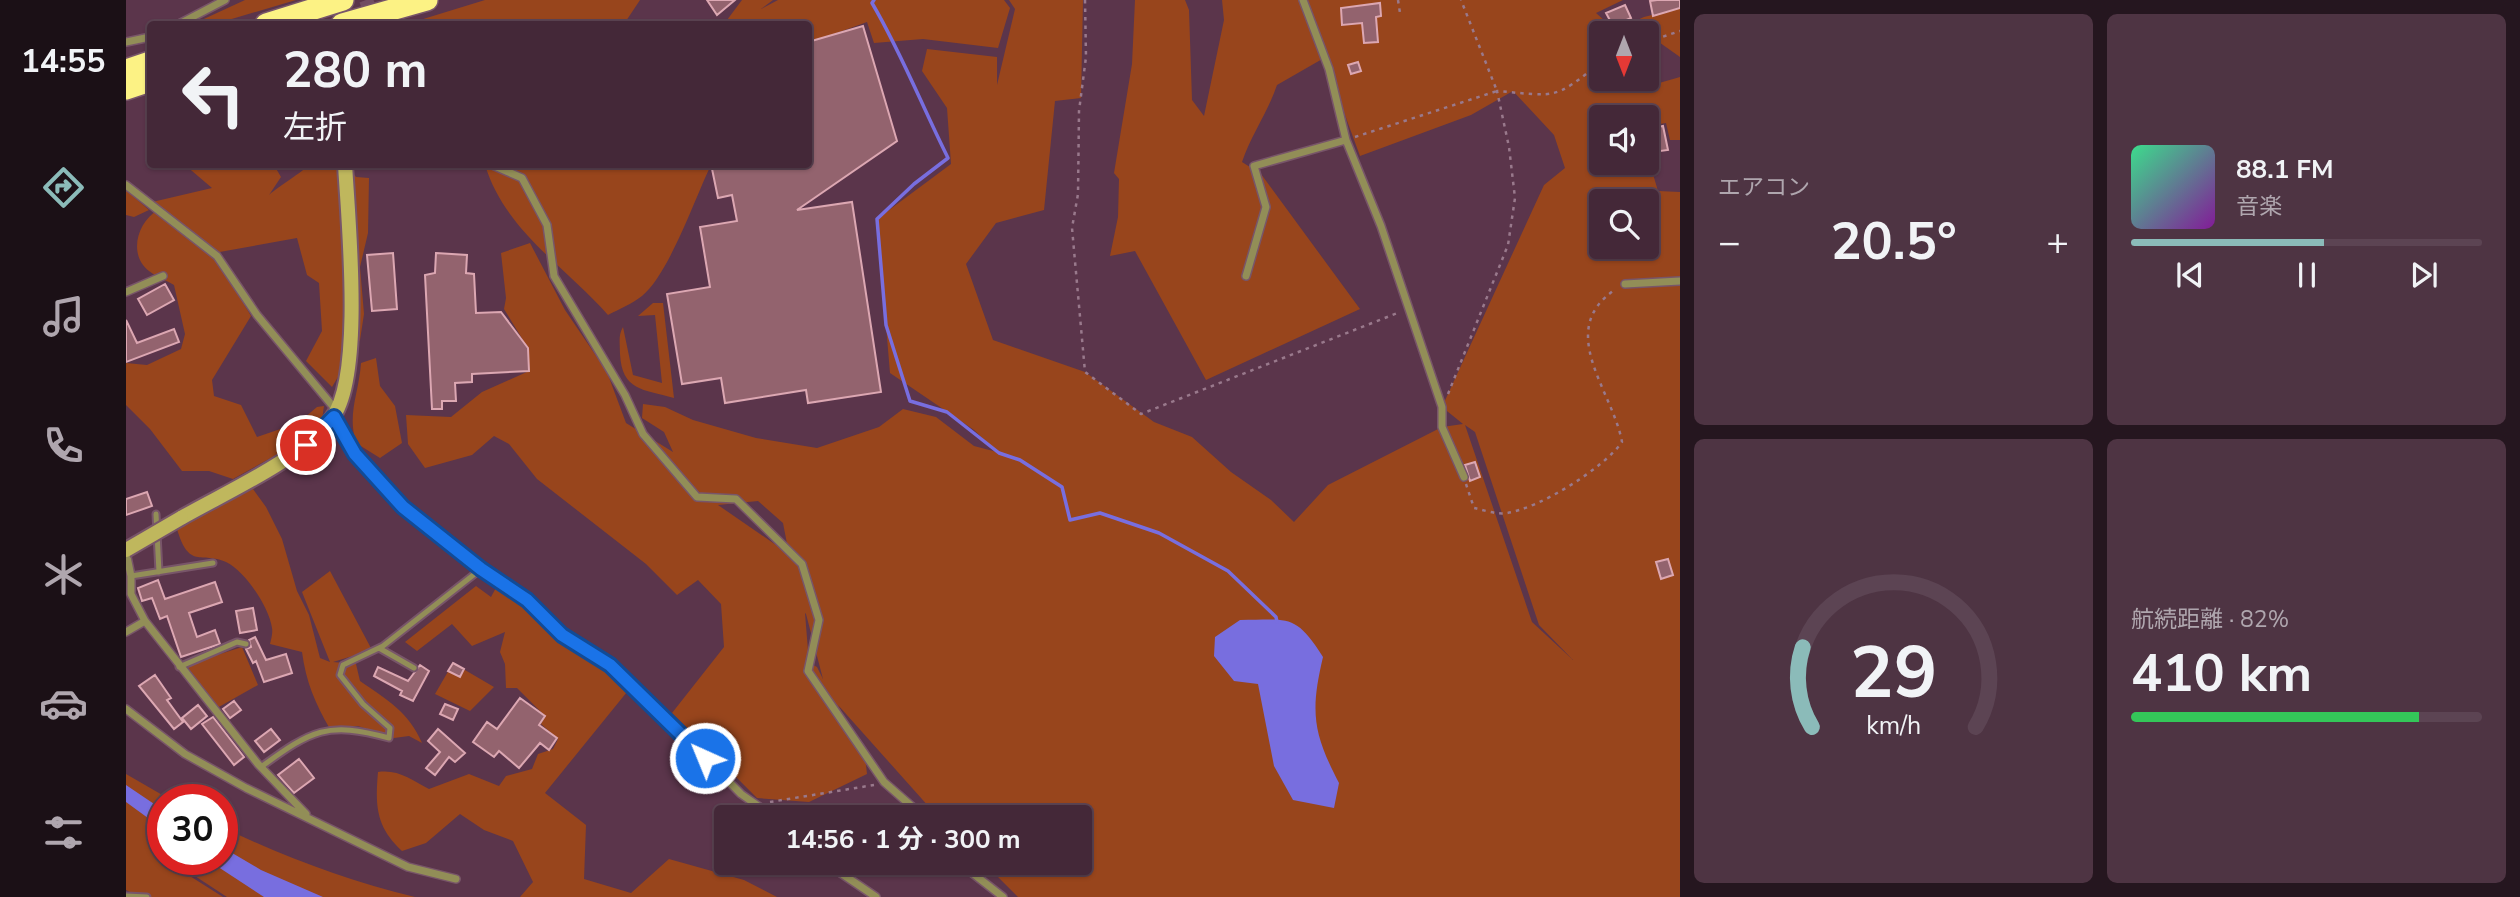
<!DOCTYPE html>
<html lang="ja">
<head>
<meta charset="utf-8">
<style>
	body { margin:0; font-family:"Nunito Sans","Noto Sans JP",sans-serif; background:#4e3443; color:#f1f3f6; height:100vh; display:flex; flex-direction:column; font-size:26px; white-space:nowrap }
	* { box-sizing:border-box; margin:0 }
	p { font-size:23px; color:#afa6ae }
	.icon { flex:none; width:38px; height:38px; fill:none; stroke:currentColor; stroke-width:2; stroke-linecap:round; stroke-linejoin:round }
	.map { position:relative; flex:1; overflow:hidden }
	.details { display:flex; flex-direction:column; gap:14px; padding:14px; background:#25161f; width:840px }
	.details>* { flex:none }
	.banner { position:absolute; left:21px; top:21px; width:665px; height:147px; border-radius:7px; box-shadow:0 2px 5px #0004,0 0 0 2px #5c4453; background:#442838; color:#f1f3f6; overflow:hidden }
	.needle { width:46px; rotate:180deg }
	.tools { position:absolute; left:1463px; top:21px; display:grid; gap:14px }
	.tools a { display:grid; place-items:center; width:70px; height:70px; border-radius:7px; background:#442838; box-shadow:0 2px 5px #0004,0 0 0 2px #5c4453; font-size:35px }
	.speed { position:absolute; left:21px; top:784px; display:flex; gap:14px; font-size:35px; font-weight:700; text-align:center }
	.speed>* { display:grid; place-content:center; width:91px; height:91px; border-radius:50%; background:#442838; box-shadow:0 2px 5px #0004,0 0 0 2px #5c4453; line-height:1 }
	.speed .limit { border:10px solid #d22; background:#fff; color:#111 }
	.pin { position:absolute; display:grid; place-items:center; width:60px; height:60px; color:#fff; margin:-30px; border:4px solid #fff; border-radius:50%; box-shadow:0 2px 7px #0007 }
	.me { position:absolute; width:77px; margin:-38px; rotate:316deg; stroke-linejoin:round; filter:drop-shadow(0 0 5px #0008) }
	.turn { display:flex; align-items:center; gap:24px; height:147px; padding:0 21px; font-size:32px }
	.turn .icon { width:91px; height:91px; stroke-width:2.5 }
	.turn b { display:block; font-size:49px; line-height:60px }
	.big { font-size:52px; font-weight:700; line-height:1.1 }
	.details .tile { flex:1; display:flex; flex-direction:column; justify-content:center; gap:10px; min-width:0; padding:0 24px; border-radius:10px; background:#4e3443 }
	.details .dial { align-items:center; gap:0 }
	.dial svg { height:182px; overflow:visible; fill:none; stroke:#5c4453; stroke-width:7; stroke-linecap:round; text-anchor:middle }
	.dial text { fill:#f1f3f6; stroke:none }
	.song { display:flex; align-items:center; gap:21px }
	.cover { width:84px; height:84px; border-radius:10px; background:linear-gradient(135deg,hsl(150 70% 55%),hsl(290 70% 35%)) }
	.played { height:7px; border-radius:4px; background:linear-gradient(90deg,#8bbbb9 55%,#5c4453 55%) }
	.keys { display:flex; justify-content:space-around; direction:ltr }
	.heat { display:flex; justify-content:space-between; align-items:center; font-size:38px; direction:ltr }
	.charge { height:10px; border-radius:5px; background:linear-gradient(90deg,#34c759 82%,#5c4453 0) }
	.details .tiles { flex:1; display:grid; gap:14px; grid-template-columns:repeat(2,1fr) }
	.trip { position:absolute; left:588px; top:805px; width:378px; height:70px; border-radius:7px; background:#442838; box-shadow:0 2px 5px #0004,0 0 0 2px #5c4453; font-weight:700; line-height:70px; text-align:center }
	main { display:flex; flex:1; min-height:0 }
	.menu { display:flex; flex-direction:column; width:126px; justify-content:space-around; align-items:center; background:#1b1016; color:#afa6ae }
	.menu .icon { width:49px; height:49px }
	.menu .on { color:#8bbbb9 }
	.menu b { font-size:32px; color:#f1f3f6 }
	.map>svg:first-child { display:block }
	.green { fill:#98451c; fill-rule:evenodd }
	.water { fill:#786edf }
	.lines { fill:none; stroke-linecap:round; stroke-linejoin:round }
	.stream { stroke:#786edf; stroke-width:3.5 }
	.building { fill:#93636e; stroke:#dca7b2; stroke-width:2 }
	.secondary-tunnel { stroke:#714d62; stroke-width:14; stroke-dasharray:14 7; stroke-linecap:butt }
	.lane-casing { stroke:#785569; stroke-width:9 }
	.street-casing { stroke:#785569; stroke-width:10 }
	.secondary-casing { stroke:#785569; stroke-width:18 }
	.highway-casing { stroke:#785569; stroke-width:24 }
	.path { stroke:#99798c; stroke-width:2.5; stroke-dasharray:3.5 5; stroke-linecap:butt }
	.lane { stroke:#928e57; stroke-width:5 }
	.street { stroke:#928e57; stroke-width:7 }
	.secondary { stroke:#bfb75d; stroke-width:14 }
	.highway { stroke:#fcf284; stroke-width:21 }
	.secondary-bridge-casing { stroke:#785569; stroke-width:18; stroke-linecap:butt }
	.secondary-bridge { stroke:#bfb75d; stroke-width:14 }
	.route-casing { stroke:#114b97; stroke-width:18 }
	.route { stroke:#1a73e8; stroke-width:12 }
</style>
</head>
<body>
<main>
<nav class="menu">
<b>14:55</b>
<svg class="icon on" aria-label="directions" viewBox="0 0 24 24"><path d="M12 3l9 9-9 9-9-9zM9 14v-3h6M13 9l2 2-2 2"/></svg>
<svg class="icon" aria-label="music" viewBox="0 0 24 24"><path d="M9 18V5l10-2v13"/><circle cx="6" cy="18" r="3"/><circle cx="16" cy="16" r="3"/></svg>
<svg class="icon" aria-label="phone" viewBox="0 0 24 24"><path d="M5 4h4l2 5-3 2q2 4 5 5l2-3 5 2v4C11 20 4 13 5 4z"/></svg>
<svg class="icon" aria-label="climate" viewBox="0 0 24 24"><path d="M12 3v18M4 7l16 10M4 17L20 7"/></svg>
<svg class="icon" aria-label="car" viewBox="0 0 24 24"><path d="M5 17H2v-5l4-1 3-4h7l3 4 3 1v5h-3M9 17h6M6 11h13"/><circle cx="7" cy="17" r="2"/><circle cx="17" cy="17" r="2"/></svg>
<svg class="icon" aria-label="filters" viewBox="0 0 24 24"><path d="M4 7h16M4 17h16"/><circle cx="9" cy="7" r="2"/><circle cx="15" cy="17" r="2"/></svg>
</nav>
<div class="map">
<svg width="1554" height="897" viewBox="0 0 1554 897">
	<rect width="100%" height="100%" fill="#5b354b"/>
	<!-- green -->
	<path class="green" d="M119 0H170L89 24H67Z
		M359 0H514L498 24H281Z
		M616 0H647L635 9 652 0H878L884 8 872 48 797 39 748 43 741 22 683 43 682 24H598Z
		M883 0H957L955 98 929 101 918 210 870 223 840 264 867 340 959 372 1028 422 1066 437 1105 472 1145 500 1168 522 1202 485 1316 427 1337 424 1316 407 1418 185 1439 168 1428 135 1387 91 1345 115 1234 156 1198 58 1151 85C1142 112 1125 135 1116 162L1135 174 1234 309 1080 380 1009 251 984 256 992 217 993 179 988 173 1006 64 1009 0H1059L1063 10 1066 100 1078 116 1098 20 1096 0H1497L1470 13 1489 30 1518 17 1554 8V57L1530 40 1521 52V33H1475V79H1489L1502 92 1554 77V140H1544L1540 123 1521 126V117H1475V163H1521V154L1532 191 1554 192V897H892L858 863H954V817H812L712 705 739 756 741 774 683 802 631 798 546 713 598 647 595 604 572 580 551 595 520 564 411 479 383 444 368 436 346 455 299 468 282 444 280 415 325 417 356 392 403 371 400 345 378 309 380 298 375 253 404 243 439 310 481 372 500 423 547 452 538 432 516 418 517 404 539 407 567 420 630 438 691 448 753 427 777 409 810 417 848 446 871 452 848 430 764 373 751 219 825 164 821 108 796 71 801 49 871 57V85L889 9ZM1475 201H1521V247H1475ZM1339 425 1349 432 1413 625 1447 660 1406 622ZM632 501 657 523 663 554 592 505ZM679 613 680 614 697 679 691 667 683 663Z
		M59 165H148L155 177 143 195C154 185 176 173 182 165H221L230 177 243 178 242 233 234 267 238 314 234 340 206 387 180 361 196 331 193 283 181 275 171 238 88 253 125 316 86 380 88 396 115 405 131 437 172 423 191 407 198 406 195 426 177 440 107 479 83 471H56L24 429 0 405V363L21 365 55 349 59 334 48 285C40 280 30 277 23 271 2 255 11 222 32 210L22 203 86 188Z
		M359 165H585C569 198 543 274 516 296 506 304 493 309 482 315 438 265 380 232 359 165Z
		M0 190 23 210 8 217 0 215Z
		M527 303H537L548 398C517 389 496 391 494 354 494 344 492 335 497 327L507 375 536 383 529 315 512 316Z
		M250 358 254 386 269 406 276 443 254 458 230 443C221 413 233 393 235 363Z
		M127 489 140 507 156 539 171 591 183 615 194 658 204 662 176 592 204 571 246 650 207 662 230 664 234 681C261 700 283 712 296 743L283 736 268 738 232 726 204 729C189 703 180 682 176 652L144 644C145 640 147 633 146 628 143 607 119 571 100 562 75 551 63 570 51 529Z
		M372 584 408 610 430 636 484 668 505 687 419 793 460 825 458 879 505 893 543 859 618 880 651 897H394L407 882 387 841 358 830 334 814 300 843 276 851C250 827 249 806 252 772 272 769 286 780 303 789L343 774 373 786 380 776 406 769 412 754 427 749 432 739 415 724 419 716 391 688H380L379 664 374 652 379 632 346 646 326 624 291 651 279 642 350 586 365 597Z
		M116 647 132 685 91 708 60 665Z
		M327 663 368 687 344 711 309 694Z
		M0 774 45 800H37V859L97 897H14L0 890Z
		M96 827C158 857 222 881 289 897H101L43 859H96Z"/>
	<!-- water -->
	<path class="water" d="M1114 620C1163 620 1169 613 1197 657 1184 712 1187 733 1213 783L1208 808 1167 800 1148 766 1132 684 1108 681 1088 656 1089 637Z
		M0 785 37 810V829L0 802Z
		M96 847 135 870 197 897H138L80 859H96Z"/>
	<g class="lines">
		<!-- stream -->
		<path class="stream" d="M748 0 746 3C775 52 796 106 822 158L788 184 751 219 760 325 784 401 821 412 873 453 894 460 936 487 944 520 974 513 1033 533 1102 571 1150 617 1151 622"/>
	</g>
	<!-- building -->
	<path class="building" d="M581 0H609L591 15Z
		M1531 0H1554V8L1527 16 1524 1Z
		M1254 3 1255 16 1250 17 1252 42 1238 43 1236 23 1216 25 1215 8Z
		M1499 5 1505 18 1487 26 1480 13Z
		M737 26 771 141 671 210 726 202 755 392 682 403 680 390 599 403 595 378 556 384 541 294 584 287 574 227 611 221 606 195 592 198 585 164H682V42Z
		M1232 62 1235 71 1225 74 1222 65Z
		M1537 126 1542 150 1527 152 1522 129Z
		M267 253 271 309 246 311 241 255Z
		M310 253 341 255 340 273 348 274 350 313 375 312 402 348 403 371 346 374V382L329 383 330 401H316V409H306L299 275 309 273Z
		M39 284 48 300 21 315 12 299Z
		M0 320 11 343 48 329 53 342 0 362Z
		M1349 462 1354 477 1344 481 1339 465Z
		M21 492 26 506 0 515V499Z
		M1542 559 1547 575 1535 579 1530 562Z
		M32 580 39 599 89 582 96 602 63 613 71 637 89 630 94 644 55 657 41 616 34 619 26 598 16 601 12 588Z
		M127 608 131 630 114 633 110 611Z
		M129 637 140 660 160 654 166 673 138 682 130 661 127 663 120 649 125 647 123 640Z
		M327 663 338 669 334 677 322 671Z
		M294 665 303 671 287 701 274 695 276 691 248 676 252 667 282 681Z
		M29 675 45 698 41 700 57 722 48 729 13 686Z
		M394 698 419 716 413 725 431 738 423 750 414 743 393 768 373 751 368 757 347 742 361 722 371 729Z
		M108 701 115 710 104 718 97 709Z
		M319 704 332 709 327 720 314 714Z
		M72 705 81 716 65 729 56 718Z
		M87 717 118 757 108 765 76 724Z
		M145 729 154 740 138 752 129 741Z
		M312 729 339 753 329 762 323 757 309 775 300 768 314 752 302 741Z
		M173 759 188 778 168 793 152 775Z"/>
	<g class="lines">
		<!-- secondary-tunnel -->
		<path class="secondary-tunnel" d="M240 0 249 23"/>
		<defs>
			<path id="lane" d="M30 514 33 572
				M5 576 87 563
				M253 648 288 668
				M53 667 111 642 120 644
				M135 767C186 730 201 721 263 738L264 728 237 704 214 675 217 665 257 646 355 569
				M0 896 21 897"/>
			<path id="street" d="M53 24 99 0
				M0 42 24 37
				M1220 140 1255 226 1316 407V427L1338 477
				M364 164 396 178 421 225 428 276 499 395 517 434 571 497 610 499 676 564 693 620 682 671 758 782 798 817
				M0 185 91 256 131 315 210 410
				M1120 276 1140 207 1128 166 1220 140 1203 69 1177 0
				M1499 284 1554 281
				M0 292 37 276
				M208 417 229 454 277 507 355 569 401 600 436 635 484 665 508 685 615 794 648 817
				M0 552 5 576V594L19 621 132 764 180 814
				M0 632 19 621
				M0 709 59 754 120 788 282 867 330 879
				M700 863 750 897
				M839 863 845 872 877 897"/>
			<path id="secondary" d="M55 518C100 492 176 459 206 418 238 377 222 219 219 164"/>
			<path id="highway" d="M140 24 217 0
				M216 24 301 0
				M0 70 24 62
				M0 89 24 81"/>
		</defs>
		<!-- lane casing -->
		<use href="#lane" class="lane-casing"/>
		<!-- street casing -->
		<use href="#street" class="street-casing"/>
		<!-- secondary casing -->
		<use href="#secondary" class="secondary-casing"/>
		<!-- highway casing -->
		<use href="#highway" class="highway-casing"/>
		<!-- path -->
		<path class="path" d="M959 0 960 57 953 111 952 194 946 228 959 372 1015 414 1274 312
			M1272 0 1274 13
			M1521 42 1554 31
			M1229 137 1371 91 1335 0
			M1322 394 1382 245 1389 198 1383 147 1371 91C1431 96 1427 101 1475 62
			M1340 484 1348 508C1358 510 1371 515 1381 513 1414 508 1478 468 1496 442 1487 391 1428 330 1490 289
			M644 802 748 785"/>
		<!-- lane -->
		<use href="#lane" class="lane"/>
		<!-- street -->
		<use href="#street" class="street"/>
		<!-- secondary -->
		<use href="#secondary" class="secondary"/>
		<!-- highway -->
		<use href="#highway" class="highway"/>
		<defs>
			<path id="secondary-bridge" d="M0 550 55 518"/>
		</defs>
		<!-- secondary-bridge casing -->
		<use href="#secondary-bridge" class="secondary-bridge-casing"/>
		<!-- secondary-bridge -->
		<use href="#secondary-bridge" class="secondary-bridge"/>
	</g>
	<g class="lines">
		<defs>
			<path id="route" d="M180 445 208 417 229 454 277 507 355 569 401 600 436 635 484 665 579 758"/>
		</defs>
		<!-- route casing -->
		<use href="#route" class="route-casing"/>
		<!-- route -->
		<use href="#route" class="route"/>
	</g>
</svg>
<div class="tools">
<a><svg class="needle" viewBox="-14 -14 28 28"><path d="M0-13l5 13h-10z" fill="#e53935"/><path d="M0 13l5-13h-10z" fill="#afa6ae"/></svg></a>
<a><svg class="icon" aria-label="sound" viewBox="0 0 24 24"><path d="M4 9h4l5-4v14l-5-4H4zM17 9q2 3 0 6"/></svg></a>
<a><svg class="icon" aria-label="search" viewBox="0 0 24 24"><circle cx="10" cy="10" r="6"/><path d="M15 15l6 6"/></svg></a>
</div>
<div class="speed"><div class="limit">30</div></div>
<div class="pin" style="left:180px;top:445px;background:#d93025"><svg class="icon" aria-label="arrive" viewBox="0 0 24 24"><path d="M6 21V4h12l-3 4 3 4H6"/></svg></div>
<svg class="me" style="left:579px;top:758px" viewBox="-20 -20 40 40"><circle r="17" fill="#1a73e8" stroke="#fff" stroke-width="3"/><path d="M0-11L8 9 0 5-8 9z" fill="#fff"/></svg>
<div class="trip">14:56 · 1 分 · 300 m</div>
<div class="banner">
<div class="turn"><svg class="icon" aria-label="left" viewBox="0 0 24 24"><path d="M17 20v-9H6M10 6l-5 5 5 5"/></svg><div><b>280 m</b>左折</div></div>
</div>
</div>
<section class="details">
<div class="tiles">
<div class="tile"><p>エアコン</p>
<div class="heat"><a>−</a><b class="big">20.5°</b><a>+</a></div>
</div>
<div class="tile">
<div class="song"><i class="cover"></i><div><b>88.1 FM</b><p>音楽</p></div></div>
<div class="played"></div>
<div class="keys"><svg class="icon" aria-label="previous" viewBox="0 0 24 24"><path d="M18 5L8 12l10 7zM5 5v14"/></svg><svg class="icon" aria-label="pause" viewBox="0 0 24 24"><path d="M8 5v14M16 5v14"/></svg><svg class="icon" aria-label="next" viewBox="0 0 24 24"><path d="M6 5l10 7-10 7zM19 5v14"/></svg></div>
</div>
<div class="tile dial"><svg viewBox="0 0 100 80">
<path d="M14 69A42 42 0 1 1 86 69"/>
<path d="M14 69A42 42 0 0 1 10 34" stroke="#8bbbb9"/>
<text x="50" y="56" font-size="32" font-weight="700">29</text>
<text x="50" y="72" font-size="11">km/h</text>
</svg></div>
<div class="tile"><p>航続距離 · 82%</p><b class="big">410 km</b><div class="charge"></div></div>
</div>
</section>
</main>
</body>
</html>
